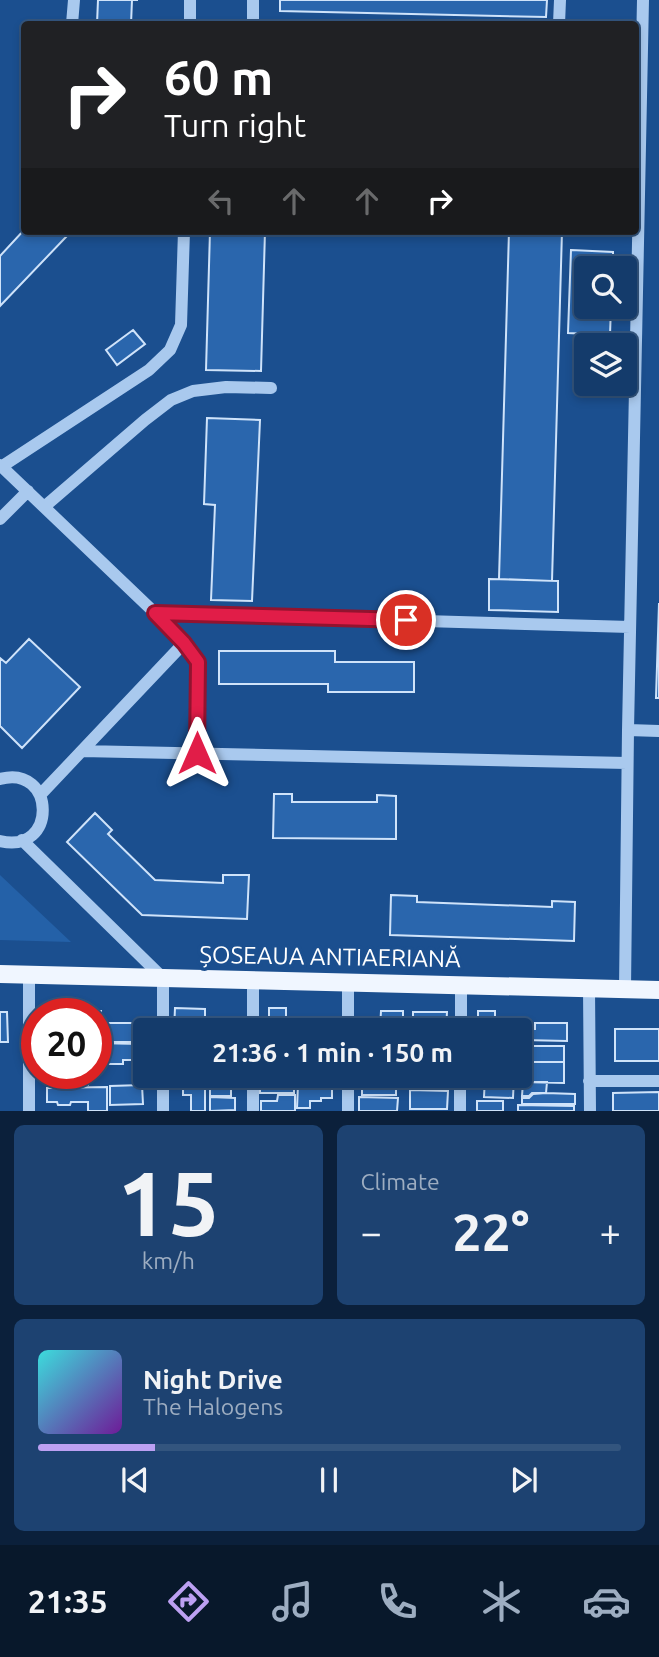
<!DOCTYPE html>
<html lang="en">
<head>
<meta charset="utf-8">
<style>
	body { margin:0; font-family:Ubuntu,sans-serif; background:#1d4271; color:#f1f3f6; height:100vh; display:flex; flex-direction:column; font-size:26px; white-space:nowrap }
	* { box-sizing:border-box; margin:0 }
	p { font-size:23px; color:#9dadc1 }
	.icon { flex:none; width:38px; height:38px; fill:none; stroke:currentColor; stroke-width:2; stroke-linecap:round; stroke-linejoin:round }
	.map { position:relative; height:1111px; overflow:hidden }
	.panel { display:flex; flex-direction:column; gap:14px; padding:14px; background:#0b203b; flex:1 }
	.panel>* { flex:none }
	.top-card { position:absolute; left:21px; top:21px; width:618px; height:214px; border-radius:7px; box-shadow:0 4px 10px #0003,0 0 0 2px #33557e; background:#202124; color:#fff; overflow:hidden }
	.fabs { position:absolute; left:574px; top:256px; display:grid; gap:14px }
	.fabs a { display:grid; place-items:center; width:63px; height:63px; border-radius:7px; background:#143b6b; box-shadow:0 4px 10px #0003,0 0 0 2px #33557e; font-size:35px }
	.speed { position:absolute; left:21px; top:998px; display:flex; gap:14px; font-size:35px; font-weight:700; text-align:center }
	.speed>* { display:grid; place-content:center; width:91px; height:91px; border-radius:50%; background:#143b6b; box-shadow:0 4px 10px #0003,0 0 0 2px #33557e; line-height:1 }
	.speed .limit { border:10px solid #d22; background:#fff; color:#111 }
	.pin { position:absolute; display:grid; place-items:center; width:60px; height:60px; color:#fff; margin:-30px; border:4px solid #fff; border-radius:50%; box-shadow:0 2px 7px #0007 }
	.me { position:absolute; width:77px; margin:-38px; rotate:0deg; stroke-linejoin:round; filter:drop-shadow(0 0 5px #0008) }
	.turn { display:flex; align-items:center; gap:24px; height:147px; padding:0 28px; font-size:32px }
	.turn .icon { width:91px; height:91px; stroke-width:2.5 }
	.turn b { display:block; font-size:49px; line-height:60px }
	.lanes { display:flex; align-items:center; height:66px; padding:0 28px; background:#0003; justify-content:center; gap:35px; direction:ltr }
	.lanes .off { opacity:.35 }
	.big { font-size:52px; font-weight:700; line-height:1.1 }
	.panel .tile { flex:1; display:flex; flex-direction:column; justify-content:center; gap:10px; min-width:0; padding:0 24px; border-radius:10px; background:#1d4271 }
	.panel .dial { align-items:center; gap:0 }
	.dial b { font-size:91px; line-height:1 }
	.song { display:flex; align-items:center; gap:21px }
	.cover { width:84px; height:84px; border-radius:10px; background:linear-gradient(135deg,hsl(180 70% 55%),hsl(280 70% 35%)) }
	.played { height:7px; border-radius:4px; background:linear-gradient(90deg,#bca0f2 20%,#33557e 20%) }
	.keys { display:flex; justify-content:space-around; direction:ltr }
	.heat { display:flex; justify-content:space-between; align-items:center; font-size:38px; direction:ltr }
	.panel .tiles { flex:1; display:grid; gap:14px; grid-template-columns:1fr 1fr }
	.tile:last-child { grid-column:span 2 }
	.trip { position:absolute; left:133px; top:1018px; width:399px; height:70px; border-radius:7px; background:#143b6b; box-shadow:0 4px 10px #0003,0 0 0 2px #33557e; font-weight:700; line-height:70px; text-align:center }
	.tab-bar { display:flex; height:112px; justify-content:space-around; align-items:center; background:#08182b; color:#9dadc1 }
	.tab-bar .icon { width:49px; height:49px }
	.tab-bar .current { color:#bca0f2 }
	.tab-bar b { font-size:32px; color:#f1f3f6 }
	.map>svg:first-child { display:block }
	.green { fill:#2461a8 }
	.building { fill:#2a66ad; stroke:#cfe3fa; stroke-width:2 }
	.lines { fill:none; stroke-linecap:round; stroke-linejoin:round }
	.minor { stroke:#a9c9ee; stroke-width:12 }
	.major { stroke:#f0f6ff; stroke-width:18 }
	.route-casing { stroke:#92132f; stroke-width:18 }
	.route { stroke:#e11d48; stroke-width:12 }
	.labels { text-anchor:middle; stroke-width:7; stroke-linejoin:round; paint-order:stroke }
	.street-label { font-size:24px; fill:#fff; stroke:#1b4f8f }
</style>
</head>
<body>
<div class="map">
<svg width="659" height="1111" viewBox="0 0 659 1111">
	<rect width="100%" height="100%" fill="#1b4f8f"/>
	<!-- green -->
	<path class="green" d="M0 875 71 942 0 940Z"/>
	<!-- building -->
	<path class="building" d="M98 0H138H132L131 24H97Z
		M280 0H547L546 17 280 11Z
		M24 230 60 231 66 237 0 306V256Z
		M210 231H265L261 371 206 370Z
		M509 231H562L552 581 499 579Z
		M571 250 613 252V268H586V306H611L610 335 568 333Z
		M133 330 145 344 117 365 106 350Z
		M207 418 260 420 252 601 211 600 215 505 204 504Z
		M489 579 558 581V612L489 610Z
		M659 603V698H656Z
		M29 639 80 687 22 748 0 726V658L6 663Z
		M219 651H335V662H414V692H328V684H219Z
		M274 794H292V802H377V795L396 796V839L273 838Z
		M95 813 112 830 108 834 155 880 223 883V875H249L247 919 142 915 67 842Z
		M391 895 417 896V902L552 907V901L575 902 574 941 390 935Z
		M175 1008 205 1009V1031H174Z
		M269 1008H286V1031H269Z
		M89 1011H101V1042H96V1013H89Z
		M381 1011H403V1031L380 1029Z
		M478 1011H495V1031H478Z
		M0 1012H7L8 1042H0Z
		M413 1012H447L446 1031H413Z
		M291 1021 332 1022V1031H291Z
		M101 1023H133L134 1028H139V1042H101Z
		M535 1023H567V1041L523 1040V1029H535Z
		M615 1029H659V1061H615Z
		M96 1043 140 1044V1060H123V1064H96Z
		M523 1046H564V1062H523Z
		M523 1062H564V1083L523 1082Z
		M57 1073H88V1085H57Z
		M260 1076H294V1093H260Z
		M300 1076H325V1083H300Z
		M380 1076H396V1095H362V1083H380Z
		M485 1076H514L513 1098 484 1097Z
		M183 1079H205V1111H191V1095H183Z
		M210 1082H227L228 1088H231V1096H210Z
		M523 1082H547L546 1093H532L529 1096H522Z
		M142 1085 143 1104 110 1105V1086Z
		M298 1085 332 1086V1098H321V1101H310V1108H297Z
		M107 1087V1111H88V1102H71L70 1105H58L57 1102H47V1088Z
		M410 1090 448 1091 447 1109H410Z
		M659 1092V1111H613V1093Z
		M546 1093 575 1094V1104H522V1098H529L533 1094Z
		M278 1095H295V1111H261V1101H277Z
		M210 1097 235 1098V1110L210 1111Z
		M359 1097 398 1098 397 1111H359Z
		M477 1101H503V1111H477Z
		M518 1105 574 1106V1111H518Z"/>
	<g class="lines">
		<!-- minor -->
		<path class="minor" d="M72 24 74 0
			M190 24V0
			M253 24V0
			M559 24 560 0
			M0 465 155 613 184 643 198 662 197 753
			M1 467 149 370 170 350 181 325 184 231
			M44 507 145 420 171 400 193 391 226 387 271 388
			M0 519 28 491
			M155 613 630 627
			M628 730 659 731
			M82 751 627 763
			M0 779C56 764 58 855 0 841
			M40 795 184 643
			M22 840 163 978V1031
			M29 975V1111
			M589 988 590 1111
			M625 989 628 730 643 0
			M253 1031V980
			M348 1031V982
			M461 1031V985
			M163 1076V1111
			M589 1081H659
			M253 1111V1076
			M348 1111V1076
			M460 1111V1076"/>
		<!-- major -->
		<path class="major" d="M0 974 659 990"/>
	</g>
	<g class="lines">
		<defs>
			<path id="route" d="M197 753 198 662 184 643 155 613 406 620"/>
		</defs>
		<!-- route casing -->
		<use href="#route" class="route-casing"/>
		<!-- route -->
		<use href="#route" class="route"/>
	</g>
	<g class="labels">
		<!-- street labels -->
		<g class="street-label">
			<text transform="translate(330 957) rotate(1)" y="8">ȘOSEAUA ANTIAERIANĂ</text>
		</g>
	</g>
</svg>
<div class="fabs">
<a><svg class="icon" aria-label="search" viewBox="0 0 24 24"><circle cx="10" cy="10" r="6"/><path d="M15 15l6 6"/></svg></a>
<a><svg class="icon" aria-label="layers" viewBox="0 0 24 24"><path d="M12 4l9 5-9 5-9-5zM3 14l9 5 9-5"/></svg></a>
</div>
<div class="speed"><div class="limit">20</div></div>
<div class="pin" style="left:406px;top:620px;background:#d93025"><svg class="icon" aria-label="arrive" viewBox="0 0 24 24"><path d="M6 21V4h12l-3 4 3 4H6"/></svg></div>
<svg class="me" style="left:197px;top:753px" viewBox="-20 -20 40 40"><path d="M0-17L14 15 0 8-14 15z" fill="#e11d48" stroke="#fff" stroke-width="4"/></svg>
<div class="trip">21:36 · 1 min · 150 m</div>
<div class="top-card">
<div class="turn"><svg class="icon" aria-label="right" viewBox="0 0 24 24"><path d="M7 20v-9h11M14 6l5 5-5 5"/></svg><div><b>60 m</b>Turn right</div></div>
<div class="lanes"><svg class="icon off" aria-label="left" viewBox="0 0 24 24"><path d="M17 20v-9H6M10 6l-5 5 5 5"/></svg><svg class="icon off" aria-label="ahead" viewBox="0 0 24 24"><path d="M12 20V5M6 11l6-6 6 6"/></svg><svg class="icon off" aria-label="ahead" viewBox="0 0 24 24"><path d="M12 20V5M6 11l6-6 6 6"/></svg><svg class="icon" aria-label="right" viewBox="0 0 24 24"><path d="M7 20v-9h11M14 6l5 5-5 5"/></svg></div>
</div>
</div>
<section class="panel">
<div class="tiles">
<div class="tile dial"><b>15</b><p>km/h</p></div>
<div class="tile"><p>Climate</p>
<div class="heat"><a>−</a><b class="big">22°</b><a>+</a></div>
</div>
<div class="tile">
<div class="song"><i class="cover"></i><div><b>Night Drive</b><p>The Halogens</p></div></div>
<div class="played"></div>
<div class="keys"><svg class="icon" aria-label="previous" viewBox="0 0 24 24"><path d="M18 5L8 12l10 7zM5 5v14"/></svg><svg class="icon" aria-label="pause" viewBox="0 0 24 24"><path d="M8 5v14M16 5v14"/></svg><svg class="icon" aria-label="next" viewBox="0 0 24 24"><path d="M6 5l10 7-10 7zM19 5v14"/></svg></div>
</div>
</div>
</section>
<nav class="tab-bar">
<b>21:35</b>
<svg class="icon current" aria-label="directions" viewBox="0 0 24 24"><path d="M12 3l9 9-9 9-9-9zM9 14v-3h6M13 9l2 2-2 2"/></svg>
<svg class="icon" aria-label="music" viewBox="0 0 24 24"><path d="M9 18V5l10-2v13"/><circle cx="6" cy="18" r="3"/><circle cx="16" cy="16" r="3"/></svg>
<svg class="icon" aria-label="phone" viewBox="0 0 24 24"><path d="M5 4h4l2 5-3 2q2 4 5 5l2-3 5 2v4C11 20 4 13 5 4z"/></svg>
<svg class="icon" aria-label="climate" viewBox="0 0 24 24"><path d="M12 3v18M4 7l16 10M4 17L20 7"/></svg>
<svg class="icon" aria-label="car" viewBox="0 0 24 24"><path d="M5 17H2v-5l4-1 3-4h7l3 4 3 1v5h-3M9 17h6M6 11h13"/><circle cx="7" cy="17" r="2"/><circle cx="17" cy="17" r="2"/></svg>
</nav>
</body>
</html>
